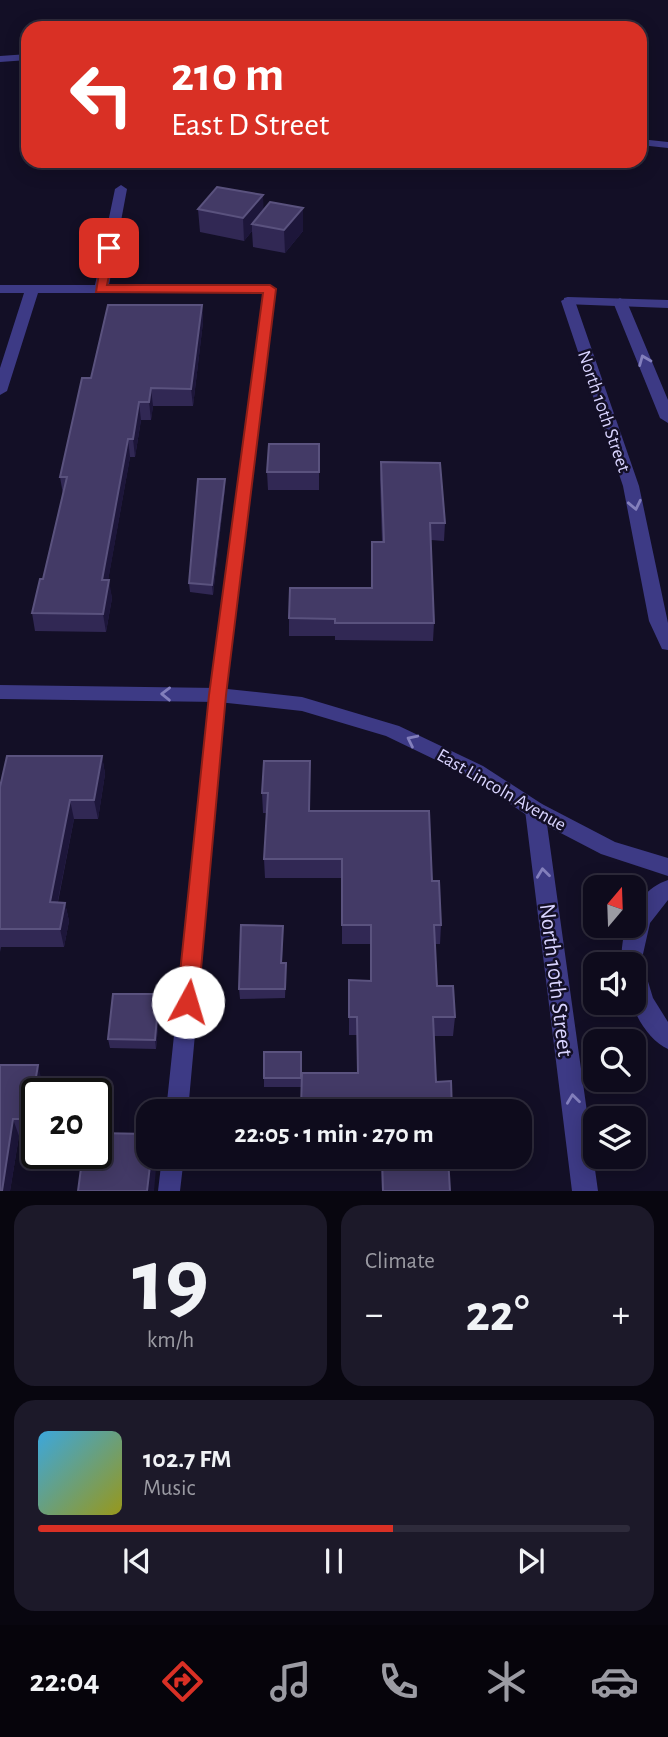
<!DOCTYPE html>
<html lang="en">
<head>
<meta charset="utf-8">
<style>
	body { margin:0; font-family:"Alegreya Sans",sans-serif; background:#1c1929; color:#f1f3f6; height:100vh; display:flex; flex-direction:column; font-size:26px; white-space:nowrap }
	* { box-sizing:border-box; margin:0 }
	p { font-size:23px; color:#9b9ba3 }
	.icon { flex:none; width:38px; height:38px; fill:none; stroke:currentColor; stroke-width:2; stroke-linecap:round; stroke-linejoin:round }
	.map { position:relative; height:1191px; overflow:hidden }
	.panel { display:flex; flex-direction:column; gap:14px; padding:14px; background:#08060f; flex:1 }
	.panel>* { flex:none }
	.banner { position:absolute; left:21px; top:21px; width:626px; height:147px; border-radius:21px; box-shadow:0 4px 18px #0003,0 0 0 2px #2e2b3b; background:#d93025; color:#fff; overflow:hidden }
	.needle { width:46px; rotate:19deg }
	.controls { position:absolute; left:583px; top:875px; display:grid; gap:14px }
	.controls a { display:grid; place-items:center; width:63px; height:63px; border-radius:14px; background:#0e0b1c; box-shadow:0 4px 18px #0003,0 0 0 2px #2e2b3b; font-size:35px }
	.speed { position:absolute; left:21px; top:1078px; display:flex; gap:14px; font-size:35px; font-weight:700; text-align:center }
	.speed>* { display:grid; place-content:center; width:91px; height:91px; border-radius:50%; background:#0e0b1c; box-shadow:0 4px 18px #0003,0 0 0 2px #2e2b3b; line-height:1 }
	.speed .limit { border:4px solid #111; border-radius:10px; background:#fff; color:#111 }
	.pin { position:absolute; display:grid; place-items:center; width:60px; height:60px; color:#fff; margin:-30px; border-radius:14px; box-shadow:0 4px 10px #0006 }
	.me { position:absolute; width:77px; margin:-38px; rotate:6deg; stroke-linejoin:round; filter:drop-shadow(0 0 5px #0008) }
	.turn { display:flex; align-items:center; gap:24px; height:147px; padding:0 35px; font-size:32px }
	.turn .icon { width:91px; height:91px; stroke-width:2.5 }
	.turn b { display:block; font-size:49px; line-height:60px }
	.big { font-size:52px; font-weight:700; line-height:1.1 }
	.panel .tile { flex:1; display:flex; flex-direction:column; justify-content:center; gap:10px; min-width:0; padding:0 24px; border-radius:21px; background:#1c1929 }
	.panel .dial { align-items:center; gap:0 }
	.dial b { font-size:91px; line-height:1 }
	.song { display:flex; align-items:center; gap:21px }
	.cover { width:84px; height:84px; border-radius:10px; background:linear-gradient(135deg,hsl(200 70% 55%),hsl(60 70% 35%)) }
	.played { height:7px; border-radius:4px; background:linear-gradient(90deg,#d93025 60%,#2e2b3b 60%) }
	.keys { display:flex; justify-content:space-around; direction:ltr }
	.heat { display:flex; justify-content:space-between; align-items:center; font-size:38px; direction:ltr }
	.panel .tiles { flex:1; display:grid; gap:14px; grid-template-columns:1fr 1fr }
	.tile:last-child { grid-column:span 2 }
	.trip { position:absolute; left:136px; top:1099px; width:396px; height:70px; border-radius:21px; background:#0e0b1c; box-shadow:0 4px 18px #0003,0 0 0 2px #2e2b3b; font-weight:700; line-height:70px; text-align:center }
	.menu { display:flex; height:112px; justify-content:space-around; align-items:center; background:#06040b; color:#9b9ba3 }
	.menu .icon { width:49px; height:49px }
	.menu .active { color:#d93025 }
	.menu b { font-size:32px; color:#f1f3f6 }
	.map>svg:first-child { display:block }
	.lines { fill:none; stroke-linecap:round; stroke-linejoin:round }
	.service { fill:#3d3a85; fill-rule:evenodd }
	.minor { fill:#3d3a85; fill-rule:evenodd }
	.tertiary { fill:#3d3a85; fill-rule:evenodd }
	.wall { fill:#312854 }
	.shaded-wall { fill:#1d163a }
	.building { fill:#433a66; stroke:#5a527e; stroke-width:2 }
	.oneway { stroke:#837fbc }
	.route { fill:#d93025; stroke:#8d1f18; stroke-width:2 }
	.labels { text-anchor:middle; stroke-width:5; stroke-linejoin:round; paint-order:stroke }
	.street-label { font-size:19px; fill:#d9d4ff; stroke:#130f26 }
	.near-street-label { font-size:23px; fill:#d9d4ff; stroke:#130f26 }
</style>
</head>
<body>
<div class="map">
<svg width="668" height="1191" viewBox="0 0 668 1191">
	<rect width="100%" height="100%" fill="#130f26"/>
	<g class="lines">
		<!-- service -->
		<path class="service" d="M28 54V60L0 62V56Z
			M640 139 668 142V148L640 145Z
			M270 285 276 289 226 695 188 1111H166L210 695 264 289Z
			M568 297 668 300V308L564 304V298Z
			M162 1157H184L180 1191H158Z"/>
		<!-- minor -->
		<path class="minor" d="M121 185 127 189 109 285H270L277 289 270 293H38L7 391 0 395V368L24 293H0V285H95L115 189Z
			M568 297 575 301 639 486 668 623V650L662 649 649 621 623 486 561 301Z
			M620 298 627 302 668 400V423L660 418 613 302Z
			M535 802 542 804 545 810 598 1191H572L525 810 528 804Z"/>
		<!-- tertiary -->
		<path class="tertiary" d="M0 685 218 688 302 697 399 726 483 766 542 804 615 842 668 858V876L601 854 528 816 469 776 386 736 302 711 218 702 0 699Z
			M668 880V900L650 923 643 954V965L653 998 668 1022V1049C653 1043 636 1020 633 1004 631 994 634 976 634 964H622C621 951 622 939 627 926H634C634 904 647 887 668 880Z"/>
	</g>
	<!-- wall -->
	<path class="wall" d="M303 208V231L285 253 253 247 252 231 244 241 200 232 198 209 264 210Z
		M202 305 203 322 193 406H153L151 420H141L135 457H130L108 580 112 598 106 632 35 631 32 613 43 579 63 494 60 477 91 378Z
		M319 444V490H268L267 472Z
		M381 462 445 523 444 541 431 540 434 623 433 641 335 640V636H289V618L371 588 382 542 380 479Z
		M225 479V488L213 595 190 592 189 583Z
		M102 756 105 774 98 819H74L58 902 65 903 69 921 64 947H1L0 952V787Z
		M310 781 309 811 432 881 441 925 440 944H435L437 986 455 1017 453 1036H434L436 1082 452 1111H301L302 1073H357V1035H349V980L371 981 370 944H342V878H265L264 859 267 813H263L262 793Z
		M283 926 282 963H286V972L285 998 240 999 239 989Z
		M159 994 160 1003 156 1049 110 1048 108 1039Z
		M301 1052V1087H264V1078Z
		M0 1065 42 1082 41 1094H37V1117L34 1136H19L10 1191H0Z
		M381 1157H448L450 1191H382Z"/>
	<!-- shaded-wall -->
	<path class="shaded-wall" d="M263 195 264 218 252 224V231L244 241 243 218Z
		M303 208V231L285 253 284 230Z
		M202 305 203 322 193 406 191 389Z
		M151 388 153 406 151 420 149 402Z
		M139 402 141 420 135 457 133 439Z
		M128 439 130 457 105 598 102 580Z
		M225 479V488L213 595 212 585Z
		M109 580 112 598 106 632 103 614Z
		M102 756 105 774 98 819 94 800Z
		M70 800 74 819 54 920 50 902Z
		M65 903 69 921 64 947 60 929Z
		M159 994 160 1003 156 1049 155 1040Z
		M38 1065 42 1082 41 1094H37V1117L34 1136 29 1119Z
		M13 1119 19 1136 10 1191H2Z
		M151 1157H157L154 1191H147Z"/>
	<!-- building -->
	<path class="building" d="M217 187 263 195 243 218 198 209Z
		M270 202 303 208 284 230 252 224Z
		M108 305H202L191 389 151 388 149 402H139L133 439H128L102 580H109L103 614 32 613 40 579H43L67 477H60L82 378H91Z
		M269 444H319V472H267Z
		M381 462 440 463 445 523H430L434 623H335V619L289 618 290 588H372V542H384Z
		M198 479H225L212 585 189 583Z
		M7 756H102L94 800H70L50 902 65 903 60 929H0V787Z
		M264 761H310L309 811H429L432 881H439L441 925H434L437 986H453L455 1017H433L436 1082 451 1081 452 1111H375L301 1108 302 1073H358L357 1017H349V980L371 981V925H342V859H264L268 793H262Z
		M241 925 283 926 281 963H286L285 989H239Z
		M113 994H159L155 1040 108 1039Z
		M264 1052H301V1078H264Z
		M0 1065H38L29 1119H13L2 1191H0Z
		M96 1133 149 1134V1157H151L147 1191H78L83 1153H96Z
		M382 1157H448L450 1191H383Z"/>
	<!-- one-way arrows -->
	<defs><path id="oneway-chevron" d="M-2-3.5L2.5 0L-2 3.5" fill="none" stroke-width="1.6" stroke-linecap="round" stroke-linejoin="round" transform="scale(1.75)"/></defs>
	<g class="oneway">
		<use href="#oneway-chevron" transform="translate(644 360) rotate(-112)"/>
		<use href="#oneway-chevron" transform="translate(635 505) rotate(78)"/>
		<use href="#oneway-chevron" transform="translate(166 694) rotate(-179)"/>
		<use href="#oneway-chevron" transform="translate(412 740) rotate(-154)"/>
		<use href="#oneway-chevron" transform="translate(543 873) rotate(-97)"/>
		<use href="#oneway-chevron" transform="translate(573 1099) rotate(-97)"/>
	</g>
	<!-- route -->
	<path class="route" d="M109 244 115 248 107 285H270L276 289 226 695 198 1002 195 1008 188 1011 180 1008 177 1002 209 695 263 293 96 292 103 248Z"/>
	<g class="labels">
		<!-- street labels -->
		<g class="street-label">
			<text transform="translate(605 411) rotate(71)" y="7">North 10th Street</text>
			<text transform="translate(502 789) rotate(30)" y="7">East Lincoln Avenue</text>
		</g>
		<!-- near-street labels -->
		<g class="near-street-label">
			<text transform="translate(557 980) rotate(83)" y="8">North 10th Street</text>
		</g>
	</g>
</svg>
<div class="controls">
<a><svg class="needle" viewBox="-14 -14 28 28"><path d="M0-13l5 13h-10z" fill="#e53935"/><path d="M0 13l5-13h-10z" fill="#9b9ba3"/></svg></a>
<a><svg class="icon" aria-label="sound" viewBox="0 0 24 24"><path d="M4 9h4l5-4v14l-5-4H4zM17 9q2 3 0 6"/></svg></a>
<a><svg class="icon" aria-label="search" viewBox="0 0 24 24"><circle cx="10" cy="10" r="6"/><path d="M15 15l6 6"/></svg></a>
<a><svg class="icon" aria-label="layers" viewBox="0 0 24 24"><path d="M12 4l9 5-9 5-9-5zM3 14l9 5 9-5"/></svg></a>
</div>
<div class="speed"><div class="limit">20</div></div>
<div class="pin" style="left:109px;top:248px;background:#d93025"><svg class="icon" aria-label="arrive" viewBox="0 0 24 24"><path d="M6 21V4h12l-3 4 3 4H6"/></svg></div>
<svg class="me" style="left:188px;top:1002px" viewBox="-20 -20 40 40"><circle r="19" fill="#fff"/><path d="M0-13L10 11 0 6-10 11z" fill="#d93025"/></svg>
<div class="trip">22:05 · 1 min · 270 m</div>
<div class="banner">
<div class="turn"><svg class="icon" aria-label="left" viewBox="0 0 24 24"><path d="M17 20v-9H6M10 6l-5 5 5 5"/></svg><div><b>210 m</b>East D Street</div></div>
</div>
</div>
<section class="panel">
<div class="tiles">
<div class="tile dial"><b>19</b><p>km/h</p></div>
<div class="tile"><p>Climate</p>
<div class="heat"><a>−</a><b class="big">22°</b><a>+</a></div>
</div>
<div class="tile">
<div class="song"><i class="cover"></i><div><b>102.7 FM</b><p>Music</p></div></div>
<div class="played"></div>
<div class="keys"><svg class="icon" aria-label="previous" viewBox="0 0 24 24"><path d="M18 5L8 12l10 7zM5 5v14"/></svg><svg class="icon" aria-label="pause" viewBox="0 0 24 24"><path d="M8 5v14M16 5v14"/></svg><svg class="icon" aria-label="next" viewBox="0 0 24 24"><path d="M6 5l10 7-10 7zM19 5v14"/></svg></div>
</div>
</div>
</section>
<nav class="menu">
<b>22:04</b>
<svg class="icon active" aria-label="directions" viewBox="0 0 24 24"><path d="M12 3l9 9-9 9-9-9zM9 14v-3h6M13 9l2 2-2 2"/></svg>
<svg class="icon" aria-label="music" viewBox="0 0 24 24"><path d="M9 18V5l10-2v13"/><circle cx="6" cy="18" r="3"/><circle cx="16" cy="16" r="3"/></svg>
<svg class="icon" aria-label="phone" viewBox="0 0 24 24"><path d="M5 4h4l2 5-3 2q2 4 5 5l2-3 5 2v4C11 20 4 13 5 4z"/></svg>
<svg class="icon" aria-label="climate" viewBox="0 0 24 24"><path d="M12 3v18M4 7l16 10M4 17L20 7"/></svg>
<svg class="icon" aria-label="car" viewBox="0 0 24 24"><path d="M5 17H2v-5l4-1 3-4h7l3 4 3 1v5h-3M9 17h6M6 11h13"/><circle cx="7" cy="17" r="2"/><circle cx="17" cy="17" r="2"/></svg>
</nav>
</body>
</html>
